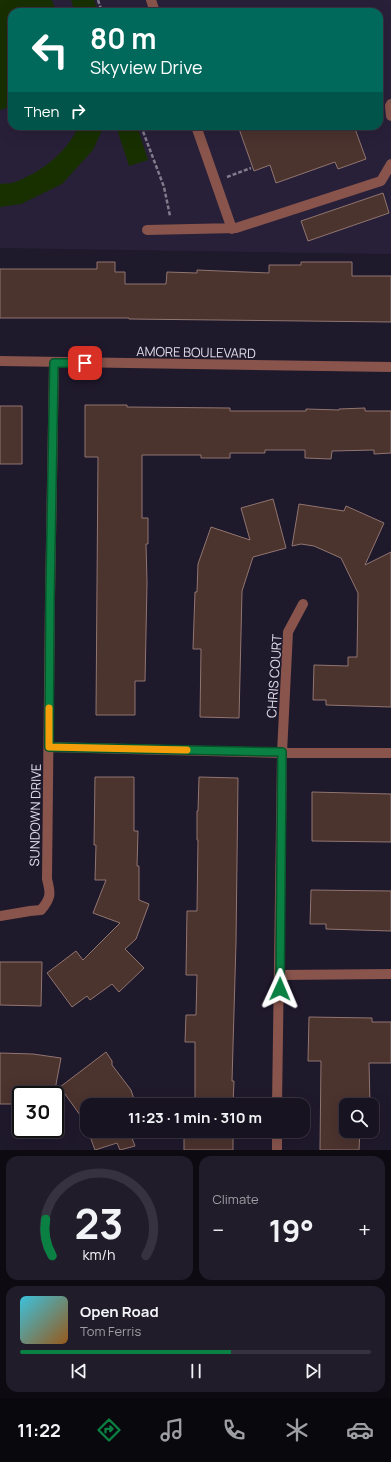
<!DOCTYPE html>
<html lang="en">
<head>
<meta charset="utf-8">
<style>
	body { margin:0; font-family:Manrope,sans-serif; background:#201c2a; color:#f1f3f6; height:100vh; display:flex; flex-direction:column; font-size:15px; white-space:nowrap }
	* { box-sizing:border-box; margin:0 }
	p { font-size:13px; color:#9e9ea5 }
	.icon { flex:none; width:22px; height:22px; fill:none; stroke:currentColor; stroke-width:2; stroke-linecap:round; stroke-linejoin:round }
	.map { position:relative; height:1150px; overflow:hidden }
	.details { display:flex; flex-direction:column; gap:6px; padding:6px; background:#0d0a12; flex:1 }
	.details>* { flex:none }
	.guide { position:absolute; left:8px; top:8px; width:375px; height:122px; border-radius:12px; box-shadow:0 4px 16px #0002,0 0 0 1px #36323f; background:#00695c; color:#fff; overflow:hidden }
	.fabs { position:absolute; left:339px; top:1098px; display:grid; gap:8px }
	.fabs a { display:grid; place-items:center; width:40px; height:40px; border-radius:8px; background:#171321; box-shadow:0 4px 16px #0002,0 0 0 1px #36323f; font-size:20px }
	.speed { position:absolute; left:12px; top:1086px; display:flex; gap:8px; font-size:20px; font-weight:700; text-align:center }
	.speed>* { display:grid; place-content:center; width:52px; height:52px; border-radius:50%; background:#171321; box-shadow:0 4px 16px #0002,0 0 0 1px #36323f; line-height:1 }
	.speed .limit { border:2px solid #111; border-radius:6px; background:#fff; color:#111 }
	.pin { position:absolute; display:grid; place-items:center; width:34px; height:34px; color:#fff; margin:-17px; border-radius:8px; box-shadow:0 2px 6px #0006 }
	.me { position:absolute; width:44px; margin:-22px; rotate:1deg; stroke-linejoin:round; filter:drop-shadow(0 0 3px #0008) }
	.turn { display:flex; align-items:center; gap:14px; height:84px; padding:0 16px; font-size:18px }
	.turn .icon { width:52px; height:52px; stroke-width:2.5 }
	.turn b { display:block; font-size:28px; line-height:34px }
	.then { display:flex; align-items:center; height:38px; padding:0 16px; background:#0003; gap:8px; font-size:15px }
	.big { font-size:30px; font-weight:700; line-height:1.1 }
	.details .card { flex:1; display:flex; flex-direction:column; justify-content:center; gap:6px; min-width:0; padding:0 14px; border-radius:12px; background:#201c2a }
	.details .dial { align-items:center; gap:0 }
	.dial svg { height:104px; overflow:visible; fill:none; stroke:#36323f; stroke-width:7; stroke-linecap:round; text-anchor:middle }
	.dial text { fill:#f1f3f6; stroke:none }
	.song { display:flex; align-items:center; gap:12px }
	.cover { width:48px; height:48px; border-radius:6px; background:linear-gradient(135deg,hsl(190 70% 55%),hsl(30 70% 35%)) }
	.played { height:4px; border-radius:2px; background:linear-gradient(90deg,#0b8043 60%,#36323f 60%) }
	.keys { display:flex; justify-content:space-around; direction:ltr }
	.heat { display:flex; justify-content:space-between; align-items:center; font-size:22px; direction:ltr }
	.details .tiles { flex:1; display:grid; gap:6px; grid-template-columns:1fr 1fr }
	.card:last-child { grid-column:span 2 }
	.trip { position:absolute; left:80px; top:1098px; width:230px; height:40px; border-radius:12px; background:#171321; box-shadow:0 4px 16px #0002,0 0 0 1px #36323f; font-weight:700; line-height:40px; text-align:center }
	.tabs { display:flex; height:64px; justify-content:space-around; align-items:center; background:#09080d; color:#9e9ea5 }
	.tabs .icon { width:28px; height:28px }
	.tabs .on { color:#0b8043 }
	.tabs b { font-size:18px; color:#f1f3f6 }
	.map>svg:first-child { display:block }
	.built { fill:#282039; fill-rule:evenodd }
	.green { fill:#183000 }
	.building { fill:#4b332e; stroke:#917570 }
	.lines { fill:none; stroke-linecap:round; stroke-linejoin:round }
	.path { stroke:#817c8c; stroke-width:2.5; stroke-dasharray:4 2; stroke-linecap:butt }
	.service { stroke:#88544c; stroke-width:10 }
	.minor { stroke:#88544c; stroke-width:10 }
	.route-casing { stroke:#07532c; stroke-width:10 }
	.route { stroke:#0b8043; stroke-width:7 }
	.slow { stroke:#f59e0b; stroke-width:7 }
	.labels { text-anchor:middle; stroke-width:3; stroke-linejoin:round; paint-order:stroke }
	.street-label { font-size:13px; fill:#e0ddea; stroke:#1f192c }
</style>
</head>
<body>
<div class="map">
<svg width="391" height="1150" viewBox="0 0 391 1150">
	<rect width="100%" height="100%" fill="#1f192c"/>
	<!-- built -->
	<path class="built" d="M0 0H391V254L0 248ZM12 12H379V126H12Z"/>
	<!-- green -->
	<path class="green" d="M0 0H52L56 12H12V106L0 110Z
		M71 0H94L98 12H75Z
		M79 126H104L93 150 62 184 21 204 0 207V184C5 183 11 184 15 182 42 172 67 152 79 126Z
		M116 126H137L148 160 129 166Z"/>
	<!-- building -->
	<path class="building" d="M238 126H354L366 159 338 169 335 162 276 183 270 165 254 171Z
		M383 193 389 213 308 241 301 221Z
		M97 262H115V272H125V284H166L167 272 197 273V270L269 273V265H301V262H352V276H391V322L129 319V318H0V269H97Z
		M85 405H127V407L230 408V411H306V409L339 410V409L365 408V411H391V453L374 454V450L332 451 331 459 305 458V450H265V453H230V458H201V455H142V518H148V544H146L147 583 145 681H135V715H96L98 457H85Z
		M0 406H22V464H0Z
		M273 499 286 548 253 557 242 591 239 718 200 717 201 649H193L195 592H197L198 564 211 527 250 540 241 508Z
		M299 504 344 511 346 506 384 523 365 565 391 552V707L326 705V700H313L314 665 348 666V657H357L358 593 341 558 314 546 301 544 292 546Z
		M95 777H134V831H138L137 866H139V900L149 904 136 939 125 949 144 968 119 992 112 984 90 1000 87 996 72 1007 47 973 76 951 83 960 120 923 93 913 106 880H95L96 845H94Z
		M199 777 238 778 236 942 232 1081H234L233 1105H195V1042H185L186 1015H196L197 975H186L187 911H197L198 840H197V811H198Z
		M312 792 391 794V842L312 841Z
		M311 890 391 891V931L326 929V924H310Z
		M0 962H42L41 1006 0 1005Z
		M309 1017 372 1018V1022H391V1063H369L370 1105H346V1131H360L359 1150H320L321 1061H308Z
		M106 1052 112 1061V1065L131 1090 136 1105H87V1128L85 1122 60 1087Z
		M0 1053 33 1054 61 1058 54 1095H19L18 1104H0Z
		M88 1131H145L134 1135V1137L132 1138 135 1146 120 1150 117 1143 95 1150Z
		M184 1131H233V1150H184Z"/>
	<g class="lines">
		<!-- path -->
		<path class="path" d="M98 0 102 12
			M141 126 164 187 170 216
			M227 177 251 168"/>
		<!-- service -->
		<path class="service" d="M151 0 155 12
			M391 104 390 106 391 116
			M196 126 232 229
			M147 230 236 228 381 181 391 164"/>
		<!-- minor -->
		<path class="minor" d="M0 361 391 367
			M49 747 282 753H391
			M0 916 30 911 41 910C51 898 51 894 47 879L50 598 54 363
			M280 975 391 974
			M277 1105 282 753 288 632 303 604
			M277 1150V1131"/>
	</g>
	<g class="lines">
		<defs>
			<path id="route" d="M85 363H54L50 598 49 747 282 752 280 989"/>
		</defs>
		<!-- route casing -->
		<use href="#route" class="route-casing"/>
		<!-- route -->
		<use href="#route" class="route"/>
		<!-- slow -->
		<path class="slow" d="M49 708V747L187 750"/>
	</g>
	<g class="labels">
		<!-- street labels -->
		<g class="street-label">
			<text transform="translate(196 352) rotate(1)" y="5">AMORE BOULEVARD</text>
			<text transform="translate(274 676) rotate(-86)" y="5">CHRIS COURT</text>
			<text transform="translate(35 815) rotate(-89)" y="5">SUNDOWN DRIVE</text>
		</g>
	</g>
</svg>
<div class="fabs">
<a><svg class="icon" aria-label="search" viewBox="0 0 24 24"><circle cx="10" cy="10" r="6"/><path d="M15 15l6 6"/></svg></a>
</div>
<div class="speed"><div class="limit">30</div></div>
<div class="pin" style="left:85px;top:363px;background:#d93025"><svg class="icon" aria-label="arrive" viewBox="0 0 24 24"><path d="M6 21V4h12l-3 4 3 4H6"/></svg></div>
<svg class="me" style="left:280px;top:989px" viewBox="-20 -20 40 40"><path d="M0-17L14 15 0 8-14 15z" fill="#0b8043" stroke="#fff" stroke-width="4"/></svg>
<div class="trip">11:23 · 1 min · 310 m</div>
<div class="guide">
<div class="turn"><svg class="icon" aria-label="left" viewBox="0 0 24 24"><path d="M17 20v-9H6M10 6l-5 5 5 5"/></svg><div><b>80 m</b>Skyview Drive</div></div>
<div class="then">Then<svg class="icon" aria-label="right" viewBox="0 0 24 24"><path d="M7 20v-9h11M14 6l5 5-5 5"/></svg></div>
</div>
</div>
<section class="details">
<div class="tiles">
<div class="card dial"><svg viewBox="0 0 100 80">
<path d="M14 69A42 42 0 1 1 86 69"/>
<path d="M14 69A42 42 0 0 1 9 41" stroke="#0b8043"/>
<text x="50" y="56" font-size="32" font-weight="700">23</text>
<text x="50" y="72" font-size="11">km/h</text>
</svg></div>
<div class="card"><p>Climate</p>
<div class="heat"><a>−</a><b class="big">19°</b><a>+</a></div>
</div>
<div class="card">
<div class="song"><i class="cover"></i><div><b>Open Road</b><p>Tom Ferris</p></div></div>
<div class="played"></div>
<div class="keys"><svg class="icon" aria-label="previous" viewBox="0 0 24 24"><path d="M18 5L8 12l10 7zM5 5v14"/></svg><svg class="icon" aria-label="pause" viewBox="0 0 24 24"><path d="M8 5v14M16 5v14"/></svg><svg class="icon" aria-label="next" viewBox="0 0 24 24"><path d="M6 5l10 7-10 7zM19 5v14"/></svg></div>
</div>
</div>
</section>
<nav class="tabs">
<b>11:22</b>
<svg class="icon on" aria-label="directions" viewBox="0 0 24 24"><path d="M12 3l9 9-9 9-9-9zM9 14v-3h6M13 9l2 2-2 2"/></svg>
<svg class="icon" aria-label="music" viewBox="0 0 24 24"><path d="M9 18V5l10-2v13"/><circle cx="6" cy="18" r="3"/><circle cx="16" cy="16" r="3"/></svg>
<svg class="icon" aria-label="phone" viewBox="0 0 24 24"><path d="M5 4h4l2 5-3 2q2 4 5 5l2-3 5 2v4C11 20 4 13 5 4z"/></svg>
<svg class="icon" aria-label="climate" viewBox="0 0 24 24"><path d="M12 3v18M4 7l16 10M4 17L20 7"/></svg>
<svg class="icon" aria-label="car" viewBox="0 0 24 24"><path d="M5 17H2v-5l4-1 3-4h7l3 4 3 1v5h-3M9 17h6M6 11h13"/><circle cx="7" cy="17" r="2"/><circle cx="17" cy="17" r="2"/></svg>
</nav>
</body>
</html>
